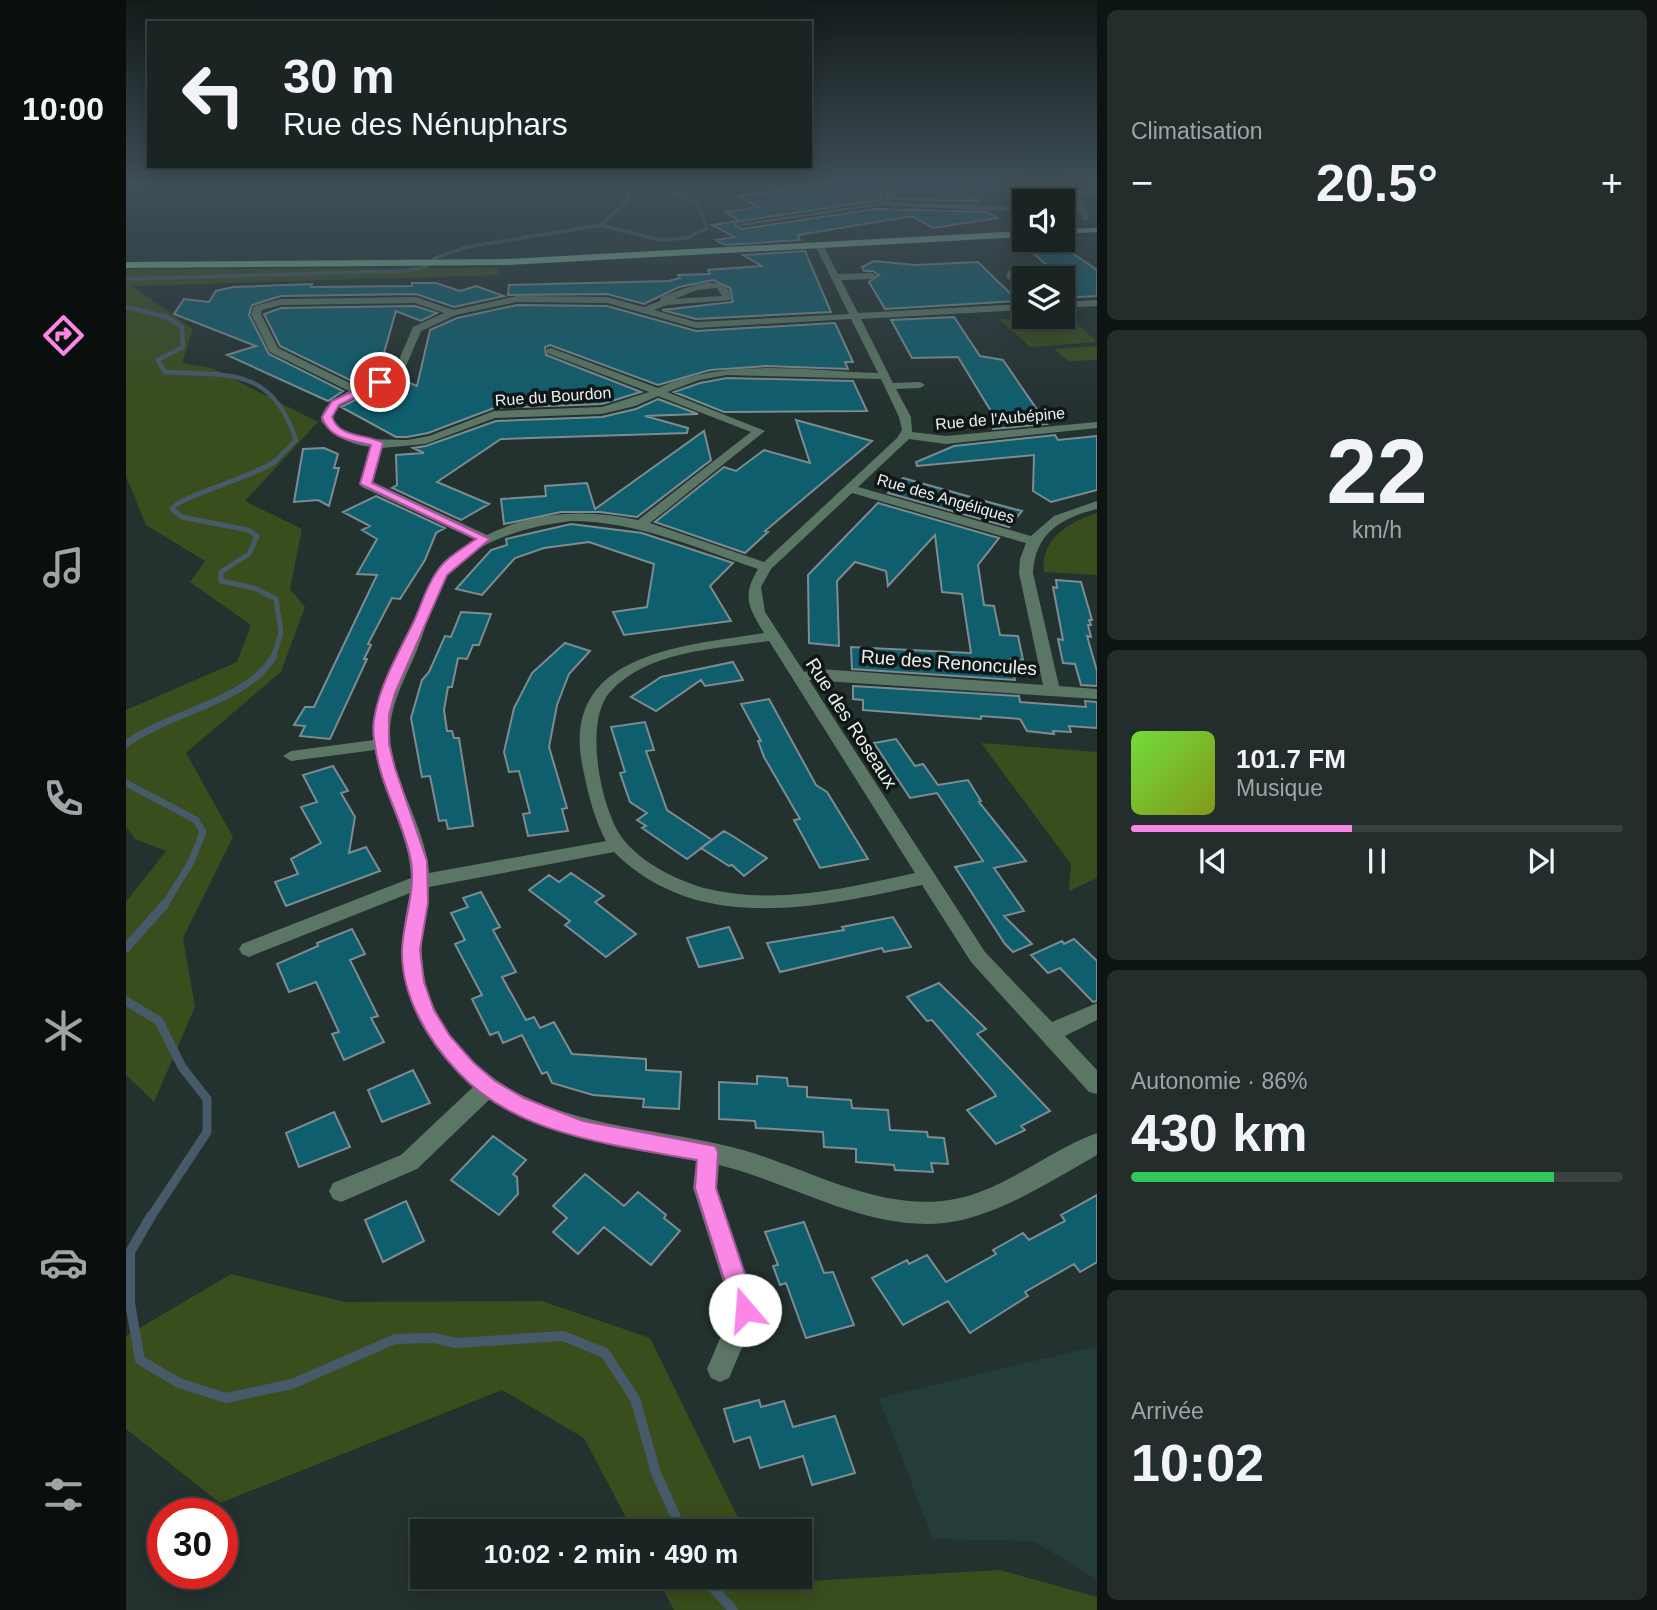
<!DOCTYPE html>
<html lang="fr">
<head>
<meta charset="utf-8">
<style>
	body { margin:0; font-family:Helvetica,sans-serif; background:#232d2b; color:#f1f3f6; height:100vh; display:flex; flex-direction:column; font-size:26px; white-space:nowrap }
	* { box-sizing:border-box; margin:0 }
	p { font-size:23px; color:#9fa5a6 }
	.icon { flex:none; width:38px; height:38px; fill:none; stroke:currentColor; stroke-width:2; stroke-linecap:round; stroke-linejoin:round }
	.map { position:relative; flex:1; overflow:hidden }
	.sheet { display:flex; flex-direction:column; gap:10px; padding:10px; background:#0e1413; width:560px }
	.sheet>* { flex:none }
	.banner { position:absolute; left:21px; top:21px; width:665px; height:147px; border-radius:0px; box-shadow:0 4px 18px #0003,0 0 0 2px #384241; background:#1a2523; color:#f1f3f6; overflow:hidden }
	.tools { position:absolute; left:886px; top:189px; display:grid; gap:14px }
	.tools a { display:grid; place-items:center; width:63px; height:63px; border-radius:0px; background:#1a2523; box-shadow:0 4px 18px #0003,0 0 0 2px #384241; font-size:35px }
	.speed { position:absolute; left:21px; top:1498px; display:flex; gap:14px; font-size:35px; font-weight:700; text-align:center }
	.speed>* { display:grid; place-content:center; width:91px; height:91px; border-radius:50%; background:#1a2523; box-shadow:0 4px 18px #0003,0 0 0 2px #384241; line-height:1 }
	.speed .limit { border:10px solid #d22; background:#fff; color:#111 }
	.pin { position:absolute; display:grid; place-items:center; width:60px; height:60px; color:#fff; margin:-30px; border:4px solid #fff; border-radius:50%; box-shadow:0 2px 7px #0007 }
	.me { position:absolute; width:77px; margin:-38px; rotate:342deg; stroke-linejoin:round; filter:drop-shadow(0 0 5px #0008) }
	.turn { display:flex; align-items:center; gap:24px; height:147px; padding:0 21px; font-size:32px }
	.turn .icon { width:91px; height:91px; stroke-width:2.5 }
	.turn b { display:block; font-size:49px; line-height:60px }
	.big { font-size:52px; font-weight:800; line-height:1.1 }
	.sheet .tile { flex:1; display:flex; flex-direction:column; justify-content:center; gap:10px; min-width:0; padding:0 24px; border-radius:10px; background:#232d2b }
	.sheet .dial { align-items:center; gap:0 }
	.dial b { font-size:91px; line-height:1 }
	.song { display:flex; align-items:center; gap:21px }
	.cover { width:84px; height:84px; border-radius:10px; background:linear-gradient(135deg,hsl(100 70% 55%),hsl(70 70% 35%)) }
	.played { height:7px; border-radius:4px; background:linear-gradient(90deg,#fa87e6 45%,#384241 45%) }
	.keys { display:flex; justify-content:space-around; direction:ltr }
	.heat { display:flex; justify-content:space-between; align-items:center; font-size:38px; direction:ltr }
	.charge { height:10px; border-radius:5px; background:linear-gradient(90deg,#34c759 86%,#384241 0) }
	.trip { position:absolute; left:284px; top:1519px; width:402px; height:70px; border-radius:0px; background:#1a2523; box-shadow:0 4px 18px #0003,0 0 0 2px #384241; font-weight:800; line-height:70px; text-align:center }
	main { display:flex; flex:1; min-height:0 }
	.dock { display:flex; flex-direction:column; width:126px; justify-content:space-around; align-items:center; background:#0a0f0e; color:#9fa5a6 }
	.dock .icon { width:49px; height:49px }
	.dock .active { color:#fa87e6 }
	.dock b { font-size:32px; color:#f1f3f6 }
	.map>svg:first-child { display:block }
	.built { fill:#253d3a }
	.green { fill:#3a4d1c }
	.lines { fill:none; stroke-linecap:round; stroke-linejoin:round }
	.stream-far5 { stroke:#465a69; stroke-width:3.5 }
	.stream-far4 { stroke:#465a69; stroke-width:4.5 }
	.stream-far3 { stroke:#465a69; stroke-width:5 }
	.stream-far2 { stroke:#465a69; stroke-width:7 }
	.stream-far1 { stroke:#465a69; stroke-width:9 }
	.stream { stroke:#465a69; stroke-width:10 }
	.building { fill:#0f5e6d; stroke:#7c8c91; stroke-width:2 }
	.minor { fill:#5b7664; fill-rule:evenodd }
	.major { fill:#84bd9a; fill-rule:evenodd }
	.route { fill:#fa87e6; stroke:#a25896; stroke-width:2 }
	.labels { text-anchor:middle; stroke-width:7; stroke-linejoin:round; paint-order:stroke }
	.far-street-label { font-size:16px; fill:#e8f1f0; stroke:#111717 }
	.street-label { font-size:19px; fill:#e8f1f0; stroke:#111717 }
</style>
</head>
<body>
<main>
<nav class="dock">
<b>10:00</b>
<svg class="icon active" aria-label="directions" viewBox="0 0 24 24"><path d="M12 3l9 9-9 9-9-9zM9 14v-3h6M13 9l2 2-2 2"/></svg>
<svg class="icon" aria-label="music" viewBox="0 0 24 24"><path d="M9 18V5l10-2v13"/><circle cx="6" cy="18" r="3"/><circle cx="16" cy="16" r="3"/></svg>
<svg class="icon" aria-label="phone" viewBox="0 0 24 24"><path d="M5 4h4l2 5-3 2q2 4 5 5l2-3 5 2v4C11 20 4 13 5 4z"/></svg>
<svg class="icon" aria-label="climate" viewBox="0 0 24 24"><path d="M12 3v18M4 7l16 10M4 17L20 7"/></svg>
<svg class="icon" aria-label="car" viewBox="0 0 24 24"><path d="M5 17H2v-5l4-1 3-4h7l3 4 3 1v5h-3M9 17h6M6 11h13"/><circle cx="7" cy="17" r="2"/><circle cx="17" cy="17" r="2"/></svg>
<svg class="icon" aria-label="filters" viewBox="0 0 24 24"><path d="M4 7h16M4 17h16"/><circle cx="9" cy="7" r="2"/><circle cx="15" cy="17" r="2"/></svg>
</nav>
<div class="map">
<svg width="971" height="1610" viewBox="0 0 971 1610">
	<rect width="100%" height="100%" fill="#23312f"/>
	<!-- built -->
	<path class="built" d="M971 1346V1580L908 1541 807 1539 753 1398Z"/>
	<!-- green -->
	<path class="green" d="M370 268 375 275 6 286 67 329 56 363 86 368 192 422 119 501 176 529 164 589 179 607 155 672 60 753 107 837 57 938 69 1007 28 1102 0 1075V902L40 851 9 839 0 827V710L111 662 125 625 64 582 79 561 20 525 0 476V269Z
		M936 314H941L971 342 904 347 873 319 936 317Z
		M971 346V360L942 361 928 349Z
		M971 513V575L918 572C914 539 943 522 971 513Z
		M855 743 971 752V878L943 891 945 864Z
		M105 1274 219 1302 416 1301 524 1338 615 1524 624 1531H507L458 1438 376 1390 94 1503 0 1429V1336Z
		M874 1570 971 1597V1610H548L530 1577H674V1574L683 1581Z"/>
	<g class="lines">
		<!-- stream-far5 -->
		<path class="stream-far5" d="M578 182 663 186 690 182
			M846 182 851 189 889 191 927 182
			M475 225 500 202 505 182
			M0 279 279 271 299 267 309 258 341 247 475 225 534 240 561 238 581 228 573 207 540 186 558 182"/>
		<!-- stream-far4 -->
		<path class="stream-far4" d="M0 307 41 317 56 327 57 347 32 360 39 372C102 376 146 366 170 440L148 462"/>
		<!-- stream-far3 -->
		<path class="stream-far3" d="M147 658 155 633 150 599 128 588 95 581V572L123 554 131 536 122 530 56 517 46 509C51 497 131 476 151 460"/>
		<!-- stream-far2 -->
		<path class="stream-far2" d="M0 744C43 712 123 701 148 656
			M0 783 70 820 77 832 65 862 38 906"/>
		<!-- stream-far1 -->
		<path class="stream-far1" d="M0 948 39 904
			M0 1001 33 1021 56 1067 81 1099V1132L24 1218"/>
		<!-- stream -->
		<path class="stream" d="M25 1216 4 1252V1303L14 1360 53 1383 100 1398 166 1384 269 1339 308 1338 330 1343 437 1336 479 1353 509 1399 530 1473 556 1531
			M577 1577 607 1610"/>
	</g>
	<!-- building -->
	<path class="building" d="M726 182H754L755 200 614 221 599 212 633 207 611 196Z
		M776 182H810L855 201 768 199 767 187Z
		M750 209 860 212 872 218 807 228 786 216 672 235 674 240 599 245 590 240 609 237 586 225 612 221 609 225 616 229Z
		M936 246 971 270V296L936 298V278L901 248Z
		M679 251 705 312 570 319 536 310 607 302 604 288 587 280 553 287 518 304 481 294 382 295 383 285 543 281 554 278 552 275 584 274 582 270 636 266 617 255Z
		M748 261 789 265 852 262 892 301 759 309 743 282 753 275 747 271H738L736 267Z
		M286 283H310L334 291 350 286 378 296 328 307 290 294 155 296 126 305 123 315 143 354 217 391 202 401 101 355 130 346 48 314 58 299 83 302 90 291 107 287 186 284 185 287 286 286Z
		M391 305 481 306 570 331 709 323 727 362H719L722 369 640 366 584 370 532 385 424 345 419 347 420 355 515 392 476 404 368 408 302 433 281 437H270L215 407 272 378 291 386 304 330 331 318Z
		M289 306 311 313 295 321 270 311 253 370 257 372 232 384 154 346 138 314 155 308Z
		M828 317 854 356 877 360 921 424 866 429 874 426 832 357 786 358 765 320Z
		M601 378 727 381 741 411 598 412 548 392 574 383Z
		M532 399 572 414 519 416 562 428 561 433 375 439 311 482 363 504 335 520 266 488 271 485 270 455 298 453 287 448 300 446 370 421 476 417 510 409Z
		M670 420 746 441 639 531 642 532 619 553 529 522 598 467 610 471 638 450 684 463Z
		M578 431 585 460 511 517 474 512H435L378 524 375 499 420 496 419 486 461 483 469 509Z
		M929 435 932 440 971 436V490L925 502 907 491 908 455 791 466 790 462 828 446Z
		M198 448 212 454 208 468H213L203 506 192 500 168 502 177 449Z
		M777 478 866 503 896 511 883 527 762 493Z
		M250 496 319 528 310 533 299 560 274 599 266 598 242 644 245 645 238 659H241L204 739 174 736 179 726 168 725 179 707H188L251 575 231 574 251 539 236 530 244 526 217 512Z
		M752 503 873 538 852 565 858 605 868 606 874 635 892 636 897 660 885 659 889 680 726 669 725 647 845 653 836 594 816 592 809 535 762 586 760 571 729 562 711 581 713 646 683 643 682 575Z
		M445 524 516 533 607 563 584 586 605 621 498 635 487 612 521 607 528 564 463 542 418 548 389 558 356 595 330 589 365 550 381 545 380 539Z
		M930 580 955 582 966 620H963L965 625H962L965 637 961 636 971 671V686L955 685 949 664 937 663 932 639 937 640 927 587 931 588Z
		M335 612 365 614 353 645H347L341 659 332 658 326 687H322L318 710 321 731H326L328 738H333L347 826 322 829 320 820 313 821 304 776 296 777 285 718 296 680 303 672 319 636 325 637Z
		M439 643 464 651 443 674 431 705 423 747 441 808 436 809 442 831 402 836 397 814 404 813 393 771 383 772 378 752 388 708 406 673Z
		M607 662 617 680 579 686 575 680 530 711 505 697 535 677Z
		M727 686 893 696 894 702 960 707 959 701 971 702V728L943 726 945 732 927 731 928 734 901 731 894 719 855 716V719L737 710V700L727 699Z
		M643 699 690 785 701 792 742 859 694 868 668 820 674 819 638 757 632 741H635L615 704Z
		M519 722 528 750 520 751 541 810 586 840 561 859 516 828 520 826 511 820 521 813 504 802 494 773 499 772 485 727Z
		M770 739 789 766 797 764 812 785 842 780 855 801 853 802 900 861 868 868 898 911 878 916 906 944 887 952 879 944 829 867 857 861 811 793 784 798 748 743Z
		M207 766 222 791 215 793 229 817 223 853 240 847 254 871 160 906 149 882 172 874 165 859 195 843 175 807 191 802 177 775Z
		M598 831 605 835 641 858 618 876 606 865 603 866 575 848Z
		M445 873 478 896 469 902 510 934 480 957 439 925 444 921 403 890 423 875 433 882Z
		M355 892 374 927 367 930 390 972 376 977 400 1020 408 1017 414 1028 428 1022 446 1054 520 1059V1070L555 1072 553 1109 517 1107 518 1099 467 1095 426 1083 421 1072 416 1074 396 1035 377 1043 372 1032 364 1035 346 999 356 995 329 944 339 940 325 913 342 907 337 898Z
		M767 917 785 947 758 952 756 948 654 972 641 943 718 930 716 927Z
		M603 927 617 958 573 967 561 938Z
		M226 929 239 954 224 960 252 1016 245 1018 258 1042 218 1060 206 1034 213 1032 190 982 163 992 151 964 192 946 191 943Z
		M948 939 971 961V1001L967 1002 934 968 922 973 905 955 936 941 938 944Z
		M813 983 860 1029 851 1034 924 1111 895 1126 899 1130 870 1144 841 1110 870 1096 867 1091 806 1020 801 1021 781 997Z
		M287 1070 304 1103 256 1122 242 1090Z
		M631 1076 661 1078 662 1086 681 1087V1097L725 1100 726 1108 762 1110 764 1130 801 1132 802 1137 818 1138 822 1164 805 1163 807 1172 769 1170 768 1165 730 1162V1149L698 1147 697 1132 630 1128 629 1121 593 1119V1082L631 1084Z
		M208 1112 224 1147 173 1167 160 1133Z
		M367 1136 400 1160 387 1174 391 1177 392 1194 373 1215 325 1180Z
		M459 1174 498 1206 512 1192 540 1215 538 1218 554 1231 525 1265 478 1227 452 1254 427 1232 441 1218 427 1206Z
		M971 1195V1262L954 1272 948 1264 899 1292 902 1296 844 1333 822 1301 777 1325 746 1278 781 1260 783 1264 801 1255 820 1282 870 1254 867 1250 897 1233 903 1240 939 1221 935 1215Z
		M280 1201 298 1241 257 1262 239 1220Z
		M678 1222 698 1273 707 1272 728 1325 680 1338 660 1283 654 1285 647 1266 652 1265 639 1232Z
		M633 1400 635 1407 658 1401 667 1427 709 1416 729 1473 686 1485 677 1456 634 1468 624 1437 608 1442 598 1409Z"/>
	<g class="lines">
		<!-- minor -->
		<path class="minor" d="M757 182H773L764 185 766 202 898 207V211L750 206 616 226 612 224 758 202Z
			M937 182H945L952 191 971 190V194L955 195 963 220H957L954 213 936 212V208H952L946 193Z
			M693 242 697 245 712 274 746 273 751 276 746 279 715 280 732 313 898 304V310L735 319 767 383 794 382 799 385 794 388 770 389 785 417 786 432 820 436 971 422V428L820 444 783 439 732 487 905 536 928 516 971 501V509C935 518 909 533 907 573L933 686 971 689V699L683 680 859 952 926 1022 971 1003V1020L939 1036 971 1070V1094L963 1092 845 962 796 885C694 907 572 936 488 852L303 887C300 914 293 939 297 966 300 999 316 1027 337 1051 411 1131 521 1123 617 1150 682 1169 747 1208 816 1201 875 1195 918 1152 971 1133V1155C928 1179 885 1208 836 1220 752 1239 671 1184 593 1165L591 1188 632 1310 603 1378 594 1382 585 1378 581 1369 606 1310 567 1188 570 1161C499 1147 425 1140 364 1099L291 1169 215 1202 207 1199 203 1191 207 1183 275 1155 347 1087C308 1053 276 1006 276 952 276 932 280 913 284 893L130 954 123 957 116 954 113 949 116 944 285 878C284 833 255 794 249 750L165 761 157 756 165 751 248 740 249 717 256 693 308 574 327 555 350 540 236 487 234 484 244 447C224 444 208 437 195 421 197 404 209 399 223 391L144 352 125 314 128 306 155 299 290 297 328 310 391 296 481 297 518 307 534 301 535 297C554 290 603 267 605 300L541 305 528 310 570 322 723 314 689 245ZM591 288 596 296 548 299 571 290ZM391 302 481 303 570 328 725 319 752 373C679 371 600 357 532 388L425 348 421 349V353L523 392 476 407 368 411 303 436 281 440 237 439 214 428 207 420 208 412 213 405 277 373 295 331 330 315ZM289 303 318 313 287 327 269 369 232 387 152 348 135 314 136 310 155 305ZM601 375 755 379 773 417 776 430 771 438 638 562 524 523 639 431 541 392 573 380ZM532 396 625 432 512 520C461 509 408 511 361 535L247 482 256 448 299 444 369 418 476 414 509 406ZM726 493 900 543 894 559 893 573 917 685 694 669 678 672 639 612 635 587 645 569ZM445 521C511 521 570 548 632 569 616 596 622 607 638 633 556 646 432 653 457 769 462 793 468 819 480 841L303 873C300 829 271 790 265 746 260 713 276 685 289 655 300 631 305 598 321 576 348 540 403 526 445 521ZM643 641 789 873C720 888 649 906 578 888 550 880 516 863 497 839 475 810 457 722 484 692 522 650 591 649 643 641Z
			M907 269 921 278 890 275 898 283V291L880 277 882 271Z
			M971 300V306L936 308V302Z"/>
		<!-- major -->
		<path class="major" d="M971 228V232L936 234V229Z
			M898 231V237L380 265 0 268V262L380 259Z"/>
	</g>
	<!-- sky -->
	<linearGradient id="sky" x2="0" y2="1"><stop stop-color="#131b1a"/><stop offset="0.45" stop-color="#3f4e58"/><stop offset="1" stop-color="#3f4e58" stop-opacity="0"/></linearGradient>
	<rect width="971" height="407" fill="url(#sky)"/>
	<!-- route -->
	<path class="route" d="M251 380 259 382 213 405 206 417C214 439 240 433 257 443L246 483 364 539 321 575 269 693 263 715V744L269 768 301 861 302 903 294 950 298 982 308 1010 324 1036 348 1063 369 1081 398 1098 457 1121 589 1146 592 1152 590 1188 631 1310 627 1318 619 1322 611 1318 608 1310 569 1188 571 1160C490 1145 391 1136 332 1072 302 1040 275 996 276 950 277 921 290 892 285 861 278 822 254 786 249 745 247 736 247 723 249 714 255 682 274 650 288 621 295 606 300 587 310 573 319 558 336 549 350 539L234 484 245 445C225 440 203 439 196 417L206 401Z"/>
	<g class="labels">
		<!-- far-street labels -->
		<g class="far-street-label">
			<text transform="translate(427 396) rotate(-4)" y="6">Rue du Bourdon</text>
			<text transform="translate(874 418) rotate(-5)" y="6">Rue de l'Aubépine</text>
			<text transform="translate(820 498) rotate(16)" y="6">Rue des Angéliques</text>
		</g>
		<!-- street labels -->
		<g class="street-label">
			<text transform="translate(823 662) rotate(4)" y="7">Rue des Renoncules</text>
			<text transform="translate(726 723) rotate(57)" y="7">Rue des Roseaux</text>
		</g>
	</g>
</svg>
<div class="tools">
<a><svg class="icon" aria-label="sound" viewBox="0 0 24 24"><path d="M4 9h4l5-4v14l-5-4H4zM17 9q2 3 0 6"/></svg></a>
<a><svg class="icon" aria-label="layers" viewBox="0 0 24 24"><path d="M12 4l9 5-9 5-9-5zM3 14l9 5 9-5"/></svg></a>
</div>
<div class="speed"><div class="limit">30</div></div>
<div class="pin" style="left:254px;top:382px;background:#d93025"><svg class="icon" aria-label="arrive" viewBox="0 0 24 24"><path d="M6 21V4h12l-3 4 3 4H6"/></svg></div>
<svg class="me" style="left:619px;top:1310px" viewBox="-20 -20 40 40"><circle r="19" fill="#fff"/><path d="M0-13L10 11 0 6-10 11z" fill="#fa87e6"/></svg>
<div class="trip">10:02 · 2 min · 490 m</div>
<div class="banner">
<div class="turn"><svg class="icon" aria-label="left" viewBox="0 0 24 24"><path d="M17 20v-9H6M10 6l-5 5 5 5"/></svg><div><b>30 m</b>Rue des Nénuphars</div></div>
</div>
</div>
<section class="sheet">
<div class="tile"><p>Climatisation</p>
<div class="heat"><a>−</a><b class="big">20.5°</b><a>+</a></div>
</div>
<div class="tile dial"><b>22</b><p>km/h</p></div>
<div class="tile">
<div class="song"><i class="cover"></i><div><b>101.7 FM</b><p>Musique</p></div></div>
<div class="played"></div>
<div class="keys"><svg class="icon" aria-label="previous" viewBox="0 0 24 24"><path d="M18 5L8 12l10 7zM5 5v14"/></svg><svg class="icon" aria-label="pause" viewBox="0 0 24 24"><path d="M8 5v14M16 5v14"/></svg><svg class="icon" aria-label="next" viewBox="0 0 24 24"><path d="M6 5l10 7-10 7zM19 5v14"/></svg></div>
</div>
<div class="tile"><p>Autonomie · 86%</p><b class="big">430 km</b><div class="charge"></div></div>
<div class="tile"><p>Arrivée</p><b class="big">10:02</b></div>
</section>
</main>
</body>
</html>
